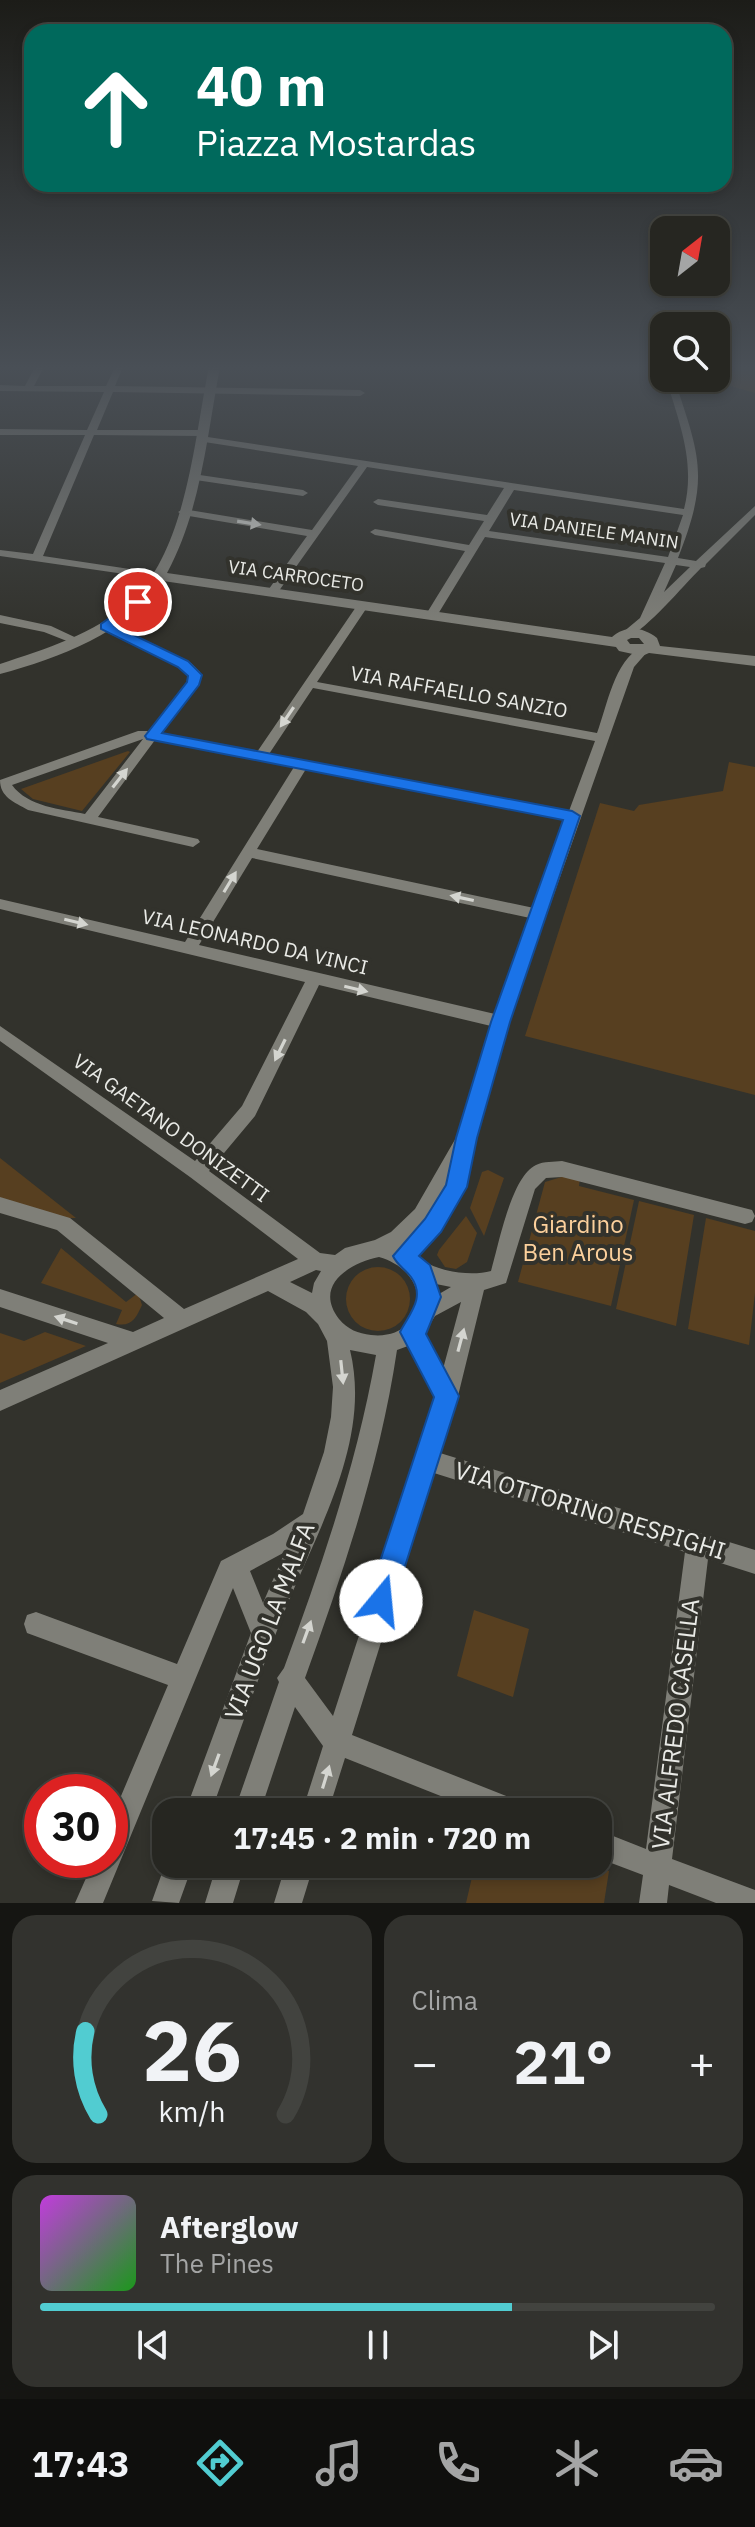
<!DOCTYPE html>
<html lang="it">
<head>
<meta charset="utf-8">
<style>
	body { margin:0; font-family:"IBM Plex Sans",sans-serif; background:#32322e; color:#f1f3f6; height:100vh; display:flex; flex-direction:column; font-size:30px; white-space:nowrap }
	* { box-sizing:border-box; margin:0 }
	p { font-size:26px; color:#a4a5a5 }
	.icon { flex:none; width:44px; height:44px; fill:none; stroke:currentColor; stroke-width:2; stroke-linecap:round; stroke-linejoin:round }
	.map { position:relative; height:1903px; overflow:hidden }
	.drawer { display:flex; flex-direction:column; gap:12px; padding:12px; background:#151512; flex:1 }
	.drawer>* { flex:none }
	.guide { position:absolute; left:24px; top:24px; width:708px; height:168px; border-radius:24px; box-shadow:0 4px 12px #0003,0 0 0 2px #42433f; background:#00695c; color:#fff; overflow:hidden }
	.needle { width:52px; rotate:31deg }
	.buttons { position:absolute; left:650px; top:216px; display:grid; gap:16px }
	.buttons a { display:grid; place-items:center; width:80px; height:80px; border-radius:16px; background:#262621; box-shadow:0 4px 12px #0003,0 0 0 2px #42433f; font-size:40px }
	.speed { position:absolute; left:24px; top:1774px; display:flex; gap:16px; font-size:40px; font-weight:700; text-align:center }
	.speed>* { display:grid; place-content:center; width:104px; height:104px; border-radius:50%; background:#262621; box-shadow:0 4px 12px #0003,0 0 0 2px #42433f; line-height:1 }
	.speed .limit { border:12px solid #d22; background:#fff; color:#111 }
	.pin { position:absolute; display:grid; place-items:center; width:68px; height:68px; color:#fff; margin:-34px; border:4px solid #fff; border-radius:50%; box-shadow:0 2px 8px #0007 }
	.me { position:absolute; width:88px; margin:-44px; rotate:17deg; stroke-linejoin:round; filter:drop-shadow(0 0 6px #0008) }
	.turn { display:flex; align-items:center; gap:28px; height:168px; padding:0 40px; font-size:36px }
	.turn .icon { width:104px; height:104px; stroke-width:2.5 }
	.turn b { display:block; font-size:56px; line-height:68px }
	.big { font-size:60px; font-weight:700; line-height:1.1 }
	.drawer .widget { flex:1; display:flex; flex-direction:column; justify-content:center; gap:12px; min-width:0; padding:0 28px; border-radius:24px; background:#32322e }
	.drawer .dial { align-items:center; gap:0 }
	.dial svg { height:208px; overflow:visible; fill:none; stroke:#42433f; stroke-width:7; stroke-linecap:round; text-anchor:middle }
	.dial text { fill:#f1f3f6; stroke:none }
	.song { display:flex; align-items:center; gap:24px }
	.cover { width:96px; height:96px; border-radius:12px; background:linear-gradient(135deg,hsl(290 70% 55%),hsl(120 70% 35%)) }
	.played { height:8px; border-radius:4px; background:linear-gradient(90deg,#51ccd1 70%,#42433f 70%) }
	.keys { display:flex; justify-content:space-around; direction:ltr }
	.heat { display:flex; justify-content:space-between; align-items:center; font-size:44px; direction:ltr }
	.drawer .tiles { flex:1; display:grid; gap:12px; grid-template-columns:1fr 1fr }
	.widget:last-child { grid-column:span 2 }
	.trip { position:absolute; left:152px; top:1798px; width:460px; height:80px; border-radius:24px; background:#262621; box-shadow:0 4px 12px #0003,0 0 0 2px #42433f; font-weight:700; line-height:80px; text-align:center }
	.dock { display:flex; height:128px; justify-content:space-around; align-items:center; background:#0f0f0d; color:#a4a5a5 }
	.dock .icon { width:56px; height:56px }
	.dock .current { color:#51ccd1 }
	.dock b { font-size:36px; color:#f1f3f6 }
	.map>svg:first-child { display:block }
	.green { fill:#573f20 }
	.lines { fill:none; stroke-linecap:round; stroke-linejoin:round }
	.minor { fill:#7f7f78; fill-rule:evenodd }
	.tertiary { fill:#7f7f78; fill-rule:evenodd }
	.oneway { fill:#d4d5d0 }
	.route { fill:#1a73e8; stroke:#114b97; stroke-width:2 }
	.labels { text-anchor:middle; stroke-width:8; stroke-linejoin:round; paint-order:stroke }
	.far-street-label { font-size:18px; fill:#e9eae6; stroke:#32322c }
	.street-label { font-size:20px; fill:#e9eae6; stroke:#32322c }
	.near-park-label { font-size:24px; fill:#fcd09c; stroke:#32322c }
	.near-street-label { font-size:24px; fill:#e9eae6; stroke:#32322c }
</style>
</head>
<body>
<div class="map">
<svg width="755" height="1903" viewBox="0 0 755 1903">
	<rect width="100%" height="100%" fill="#32322c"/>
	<!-- green -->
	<path class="green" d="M739 367H755V393L720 383Z
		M128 751 130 752 82 811 33 799 21 789Z
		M729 762 755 767V1095L525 1036 600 803 634 811 639 805 723 791Z
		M0 1158 76 1218H66L0 1198Z
		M488 1170 504 1178 484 1236 470 1208 482 1172Z
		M568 1175 580 1178 579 1186 634 1200 611 1306 518 1282 545 1182Z
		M639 1201 694 1215 676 1326 616 1309Z
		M466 1216 477 1233 467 1262 456 1269 445 1267 437 1255 439 1250Z
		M706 1218 755 1231V1293L749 1345 688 1329Z
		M61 1248 126 1302 138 1293 142 1305C136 1318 132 1327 116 1324L122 1310 41 1283Z
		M346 1299a32 32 0 1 1 64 0a32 32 0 1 1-64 0Z
		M45 1332 86 1346 0 1383V1333L24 1341Z
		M474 1610 529 1629 513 1697 457 1676Z
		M475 1864H591L609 1871 604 1903H466Z"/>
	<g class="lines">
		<!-- minor -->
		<path class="minor" d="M35 367H44L34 386H106L115 367H123L115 386 360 390 365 393 360 396 113 392 97 430H202L207 433 202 436 94 435 43 556 163 574 165 576 159 579 0 556V550L33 554 85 435H0V429L87 430 104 392 0 391V385L25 386Z
			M666 378H674C700 457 710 477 678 558L696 561 755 506V515L706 564 705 567 701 568C683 586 647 629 628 637L622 633 640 618 665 563 485 537 435 619H427L425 616 465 551 375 535 370 532 375 529 469 545 484 521 378 505 373 502 378 499 487 515 504 488 367 467 276 595 272 596 266 593 307 536 183 515 178 512 183 509 312 530 358 466 198 441V437L201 436 684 509C696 462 679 423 666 378ZM514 490 683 515 668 557 489 531ZM676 565 690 567 664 592Z
			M193 474 303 490 308 493 303 496 189 479V475Z
			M362 602 368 606 317 682 597 733C607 707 614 660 642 647L648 651 634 667 509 1022 475 1138 466 1187 440 1231 416 1256C434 1271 469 1277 491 1271 499 1244 511 1177 536 1165 544 1161 554 1162 562 1161L752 1210 755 1216 752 1222 745 1224 562 1177 546 1178 535 1189 506 1283 484 1290 458 1396 440 1453 755 1550V1574L708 1559 672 1859 755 1890V1903H716L669 1885 667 1903H639L643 1875 598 1858V1830L646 1849 685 1552 434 1473 352 1735 524 1803 528 1812H481L345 1758 328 1812H302L323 1746 295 1707 260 1812H234L279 1682 277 1678 284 1668C322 1565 357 1463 376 1355L350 1350C373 1445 312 1538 280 1623 255 1685 234 1749 211 1812H185L251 1633 233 1588 103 1903H75L94 1860H110V1822L168 1685 27 1633 24 1624 27 1615 36 1612 177 1664 221 1561 273 1534 303 1514 324 1452 331 1417 333 1387 327 1341 318 1324 306 1312 268 1291 0 1411V1390L108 1343 0 1307V1289L133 1332 164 1318 57 1230 0 1213V1197L70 1218 184 1309 298 1259 190 1177 0 1041V1026L195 1161 242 1106 305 982 0 909V899L185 942 294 767 155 740 98 817 198 839 200 842 193 847 28 810C14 802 0 797 0 780L138 731H149L189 679 188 673 183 669 102 630V624H110L191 663 200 672 201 679 161 733 257 752 358 604ZM313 688 595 741 569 811 269 754ZM143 739 85 814C61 809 28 807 12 785ZM306 769 566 819 534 908 257 849ZM252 858 530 918 495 1014 199 945ZM319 985 491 1026 457 1136 415 1209 391 1232 375 1240 345 1248 335 1255 320 1253 209 1171 255 1116ZM379 1257C437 1274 426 1341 371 1335 358 1333 348 1330 339 1319 313 1285 350 1263 379 1257ZM316 1270 321 1271 314 1283 312 1293 290 1282ZM436 1284 451 1287 439 1294ZM461 1302 443 1369 424 1334 435 1316ZM408 1346 436 1397 333 1716 305 1678C344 1570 380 1464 397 1350ZM285 1552 263 1603 250 1571Z
			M0 615 51 626 83 641 77 645 44 632 0 623Z
			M166 1862 193 1864 179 1903 152 1901Z
			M217 1864H245L233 1903H205Z
			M286 1864H314L302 1903H274Z"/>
		<!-- tertiary -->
		<path class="tertiary" d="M209 367H220C207 436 201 510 167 573L612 637C626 625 643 627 657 638L660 646 755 656V666L649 653 642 656 619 651 616 647 163 581C127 633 59 658 0 674V664C45 649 95 634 131 601 187 549 194 439 209 367ZM631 638H639L644 644H630L627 640Z"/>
	</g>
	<!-- one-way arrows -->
	<defs><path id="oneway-solid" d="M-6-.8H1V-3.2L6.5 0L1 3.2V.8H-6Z" transform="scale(2)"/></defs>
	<g class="oneway">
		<use href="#oneway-solid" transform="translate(249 523) rotate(9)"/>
		<use href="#oneway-solid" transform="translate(287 717) rotate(124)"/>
		<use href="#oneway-solid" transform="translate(120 778) rotate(-52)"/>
		<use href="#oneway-solid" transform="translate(230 882) rotate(-59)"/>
		<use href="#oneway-solid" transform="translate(462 898) rotate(-168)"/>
		<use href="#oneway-solid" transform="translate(76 922) rotate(13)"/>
		<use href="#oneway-solid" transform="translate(356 989) rotate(13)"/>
		<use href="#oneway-solid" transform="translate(280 1050) rotate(116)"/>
		<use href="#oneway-solid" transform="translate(66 1320) rotate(-162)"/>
		<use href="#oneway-solid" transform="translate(461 1340) rotate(-75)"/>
		<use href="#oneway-solid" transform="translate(342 1372) rotate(84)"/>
		<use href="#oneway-solid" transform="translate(307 1632) rotate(-70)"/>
		<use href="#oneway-solid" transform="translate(215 1765) rotate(110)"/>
		<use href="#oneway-solid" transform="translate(326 1777) rotate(-73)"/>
	</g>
	<!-- sky -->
	<linearGradient id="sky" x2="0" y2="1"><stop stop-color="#1c1c18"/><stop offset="0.58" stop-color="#494f56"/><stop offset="1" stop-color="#494f56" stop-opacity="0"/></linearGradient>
	<rect width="755" height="634" fill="url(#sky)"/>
	<!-- route -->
	<path class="route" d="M134 600 145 602 115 626 188 661 202 675 199 685 162 733 572 811 580 816 510 1022 477 1138 467 1187 441 1232 419 1256 430 1265 441 1297 426 1334 459 1396 394 1601 390 1610 381 1614 371 1610 367 1601 434 1397 400 1332C409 1314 426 1298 411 1277 405 1269 397 1265 393 1256L425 1219 446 1185 456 1138 491 1022 563 820 147 739 145 736 187 682 188 676 178 667 101 629V624Z"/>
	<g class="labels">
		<!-- far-street labels -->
		<g class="far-street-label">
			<text transform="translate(594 531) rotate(8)" y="6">VIA DANIELE MANIN</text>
			<text transform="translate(296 576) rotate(8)" y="6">VIA CARROCETO</text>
		</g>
		<!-- street labels -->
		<g class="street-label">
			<text transform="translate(459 692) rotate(10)" y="7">VIA RAFFAELLO SANZIO</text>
			<text transform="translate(255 942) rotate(13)" y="7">VIA LEONARDO DA VINCI</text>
			<text transform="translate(171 1128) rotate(36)" y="7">VIA GAETANO DONIZETTI</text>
		</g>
		<!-- near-park labels -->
		<g class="near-park-label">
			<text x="578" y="1233">Giardino<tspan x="578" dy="28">Ben Arous</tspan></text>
		</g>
		<!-- near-street labels -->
		<g class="near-street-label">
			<text transform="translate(590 1511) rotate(17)" y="8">VIA OTTORINO RESPIGHI</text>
			<text transform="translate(270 1621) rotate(-69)" y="8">VIA UGO LA MALFA</text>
			<text transform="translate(676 1724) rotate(-83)" y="8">VIA ALFREDO CASELLA</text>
		</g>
	</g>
</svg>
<div class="buttons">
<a><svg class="needle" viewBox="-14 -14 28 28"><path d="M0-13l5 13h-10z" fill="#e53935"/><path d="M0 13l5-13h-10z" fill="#a4a5a5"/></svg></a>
<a><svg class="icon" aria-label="search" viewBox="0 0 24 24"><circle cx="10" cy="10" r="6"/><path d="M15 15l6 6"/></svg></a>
</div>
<div class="speed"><div class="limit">30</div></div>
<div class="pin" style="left:138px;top:602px;background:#d93025"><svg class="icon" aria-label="arrive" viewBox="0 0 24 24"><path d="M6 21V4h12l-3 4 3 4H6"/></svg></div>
<svg class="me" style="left:381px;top:1601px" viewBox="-20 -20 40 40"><circle r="19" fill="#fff"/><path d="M0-13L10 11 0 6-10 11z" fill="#1a73e8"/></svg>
<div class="trip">17:45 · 2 min · 720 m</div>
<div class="guide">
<div class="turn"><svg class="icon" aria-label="ahead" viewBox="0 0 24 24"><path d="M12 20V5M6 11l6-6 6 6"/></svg><div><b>40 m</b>Piazza Mostardas</div></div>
</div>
</div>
<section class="drawer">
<div class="tiles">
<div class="widget dial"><svg viewBox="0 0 100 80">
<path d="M14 69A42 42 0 1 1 86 69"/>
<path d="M14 69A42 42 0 0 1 9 37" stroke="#51ccd1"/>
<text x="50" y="56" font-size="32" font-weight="700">26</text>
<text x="50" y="72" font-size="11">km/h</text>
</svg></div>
<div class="widget"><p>Clima</p>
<div class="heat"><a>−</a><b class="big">21°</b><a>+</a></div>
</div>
<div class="widget">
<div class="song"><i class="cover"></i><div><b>Afterglow</b><p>The Pines</p></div></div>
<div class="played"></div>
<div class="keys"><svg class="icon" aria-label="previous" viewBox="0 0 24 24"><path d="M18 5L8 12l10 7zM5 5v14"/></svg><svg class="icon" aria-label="pause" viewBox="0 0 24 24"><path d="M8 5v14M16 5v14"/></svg><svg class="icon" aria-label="next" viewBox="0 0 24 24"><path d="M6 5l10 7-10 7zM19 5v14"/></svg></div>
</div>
</div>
</section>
<nav class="dock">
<b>17:43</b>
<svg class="icon current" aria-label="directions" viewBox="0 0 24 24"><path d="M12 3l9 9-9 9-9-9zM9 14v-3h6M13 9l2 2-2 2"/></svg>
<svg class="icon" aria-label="music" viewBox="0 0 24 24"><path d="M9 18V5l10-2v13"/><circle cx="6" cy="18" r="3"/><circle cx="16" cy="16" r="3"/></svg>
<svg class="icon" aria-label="phone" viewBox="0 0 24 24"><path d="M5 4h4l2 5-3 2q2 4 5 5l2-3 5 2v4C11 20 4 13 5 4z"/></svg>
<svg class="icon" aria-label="climate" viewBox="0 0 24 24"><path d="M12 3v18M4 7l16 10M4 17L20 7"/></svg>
<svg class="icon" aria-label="car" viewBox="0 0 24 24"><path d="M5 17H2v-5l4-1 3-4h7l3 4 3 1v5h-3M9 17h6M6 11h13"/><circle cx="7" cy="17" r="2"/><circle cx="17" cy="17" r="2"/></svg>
</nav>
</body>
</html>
